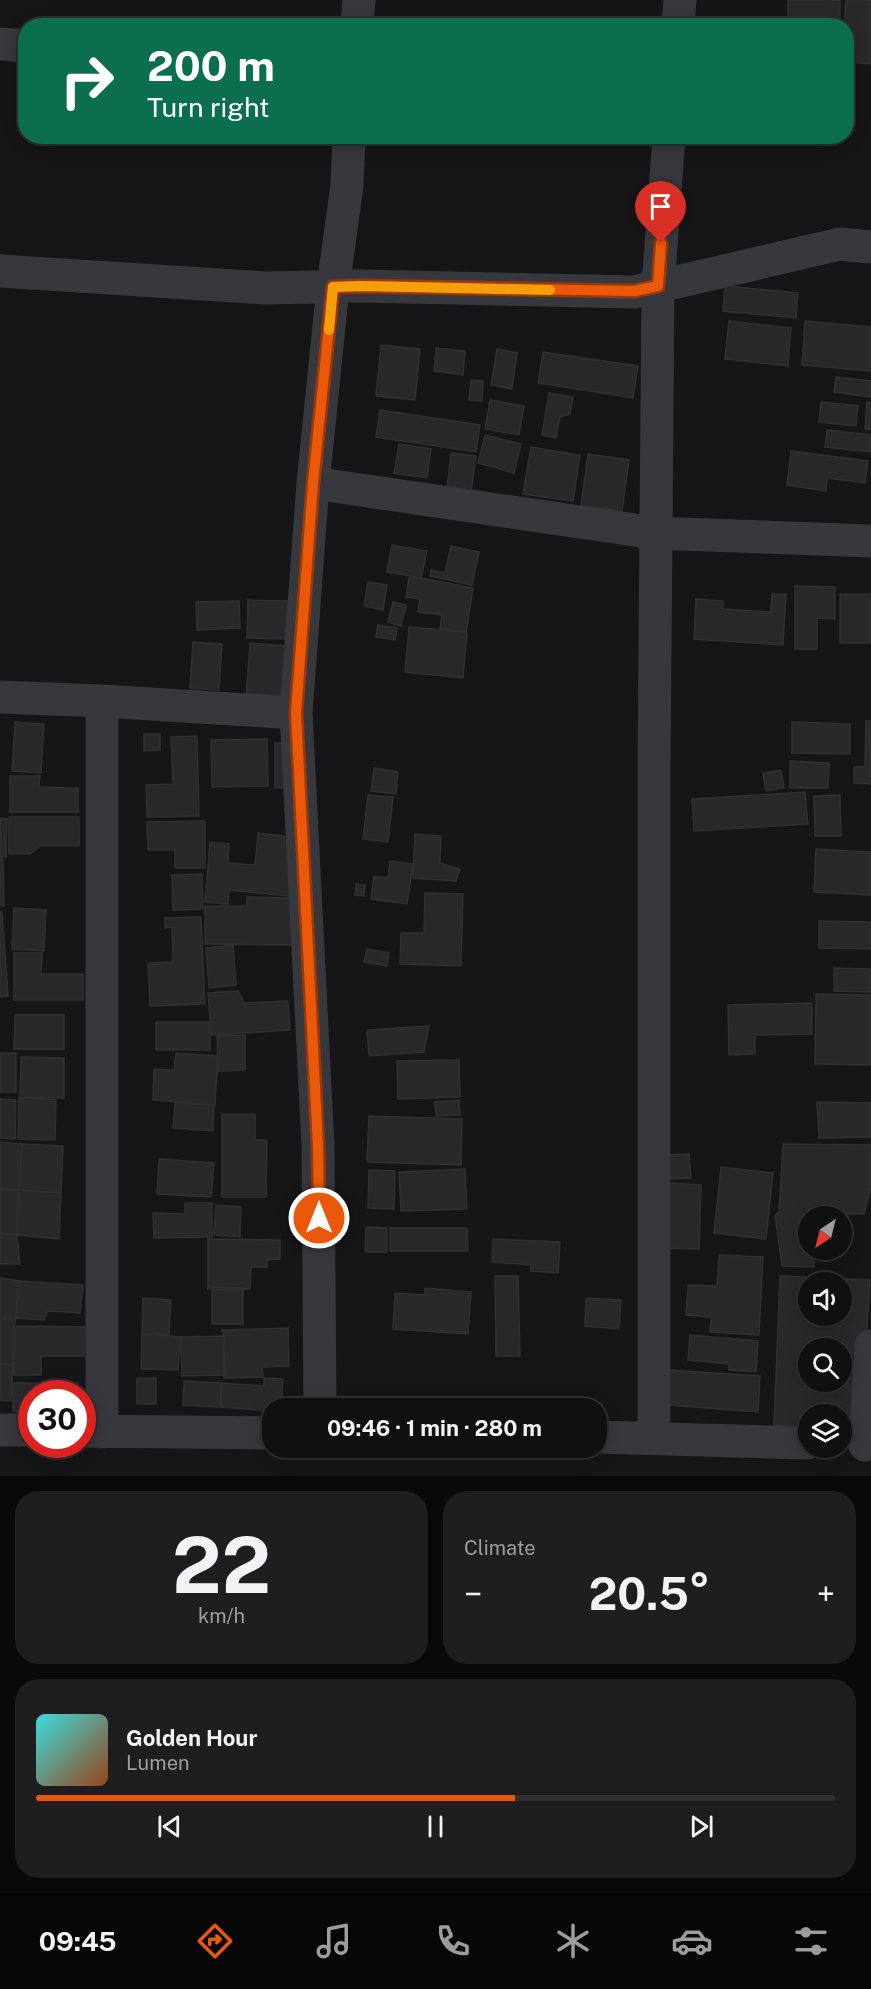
<!DOCTYPE html>
<html lang="en">
<head>
<meta charset="utf-8">
<style>
	body { margin:0; font-family:"Public Sans",sans-serif; background:#1e1e20; color:#f1f3f6; height:100vh; display:flex; flex-direction:column; font-size:22px; white-space:nowrap }
	* { box-sizing:border-box; margin:0 }
	p { font-size:20px; color:#9c9d9f }
	.icon { flex:none; width:33px; height:33px; fill:none; stroke:currentColor; stroke-width:2; stroke-linecap:round; stroke-linejoin:round }
	.map { position:relative; height:1476px; overflow:hidden }
	.side { display:flex; flex-direction:column; gap:15px; padding:15px; background:#09090a; flex:1 }
	.side>* { flex:none }
	.top-card { position:absolute; left:18px; top:18px; width:836px; height:126px; border-radius:24px; box-shadow:0 3px 15px #0003,0 0 0 2px #303032; background:#0b6e4f; color:#fff; overflow:hidden }
	.needle { width:39px; rotate:215deg }
	.fabs { position:absolute; left:798px; top:1206px; display:grid; gap:12px }
	.fabs a { display:grid; place-items:center; width:54px; height:54px; border-radius:50%; background:#101012; box-shadow:0 3px 15px #0003,0 0 0 2px #303032; font-size:30px }
	.speed { position:absolute; left:18px; top:1380px; display:flex; gap:12px; font-size:30px; font-weight:700; text-align:center }
	.speed>* { display:grid; place-content:center; width:78px; height:78px; border-radius:50%; background:#101012; box-shadow:0 3px 15px #0003,0 0 0 2px #303032; line-height:1 }
	.speed .limit { border:9px solid #d22; background:#fff; color:#111 }
	.pin { position:absolute; display:grid; place-items:center; width:51px; height:51px; color:#fff; margin:-62px -26px; border-radius:50% 50% 50% 0; rotate:-45deg; box-shadow:0 0 6px #0007 }
	.pin .icon { rotate:45deg }
	.me { position:absolute; width:66px; margin:-33px; rotate:0deg; stroke-linejoin:round; filter:drop-shadow(0 0 4px #0008) }
	.turn { display:flex; align-items:center; gap:21px; height:126px; padding:0 30px; font-size:27px }
	.turn .icon { width:78px; height:78px; stroke-width:2.5 }
	.turn b { display:block; font-size:42px; line-height:51px }
	.big { font-size:45px; font-weight:700; line-height:1.1 }
	.side .card { flex:1; display:flex; flex-direction:column; justify-content:center; gap:9px; min-width:0; padding:0 21px; border-radius:24px; background:#1e1e20 }
	.side .dial { align-items:center; gap:0 }
	.dial b { font-size:78px; line-height:1 }
	.song { display:flex; align-items:center; gap:18px }
	.cover { width:72px; height:72px; border-radius:9px; background:linear-gradient(135deg,hsl(180 70% 55%),hsl(20 70% 35%)) }
	.played { height:6px; border-radius:3px; background:linear-gradient(90deg,#ea580c 60%,#303032 60%) }
	.keys { display:flex; justify-content:space-around; direction:ltr }
	.heat { display:flex; justify-content:space-between; align-items:center; font-size:33px; direction:ltr }
	.side .tiles { flex:1; display:grid; gap:15px; grid-template-columns:1fr 1fr }
	.card:last-child { grid-column:span 2 }
	.trip { position:absolute; left:262px; top:1398px; width:345px; height:60px; border-radius:24px; background:#101012; box-shadow:0 3px 15px #0003,0 0 0 2px #303032; font-weight:700; line-height:60px; text-align:center }
	.tabs { display:flex; height:96px; justify-content:space-around; align-items:center; background:#060607; color:#9c9d9f }
	.tabs .icon { width:42px; height:42px }
	.tabs .current { color:#ea580c }
	.tabs b { font-size:27px; color:#f1f3f6 }
	.map>svg:first-child { display:block }
	.building { fill:#29292c; stroke:#303034; stroke-width:1.5; fill-rule:evenodd }
	.lines { fill:none; stroke-linecap:round; stroke-linejoin:round }
	.minor { stroke:#37383d; stroke-width:33 }
	.route-casing { stroke:#983908; stroke-width:15 }
	.route { stroke:#ea580c; stroke-width:10 }
	.slow { stroke:#f59e0b; stroke-width:10 }
</style>
</head>
<body>
<div class="map">
<svg width="871" height="1476" viewBox="0 0 871 1476">
	<rect width="100%" height="100%" fill="#161618"/>
	<!-- building -->
	<path class="building" d="M788 0H840V26H788Z
		M846 0H871V64L846 62V26H844Z
		M725 286 798 293 796 318 723 311Z
		M729 321 791 328 788 366 725 359Z
		M805 321 871 327V371L802 365Z
		M381 345 420 349 415 400 376 396Z
		M436 348 465 351 463 375 434 371Z
		M497 349 517 353 512 389 491 385Z
		M543 352 638 366 633 398 538 383Z
		M836 377 871 381V397L834 392Z
		M471 380 483 381 482 401 469 400Z
		M549 393 573 397 570 414 560 417 556 438 542 435Z
		M490 400 524 406 519 435 485 429Z
		M821 402 858 406 856 426 819 422Z
		M867 402 871 403V430L865 429Z
		M380 410 480 425 476 452 376 437Z
		M827 430 871 435V452L825 447Z
		M485 435 521 444 514 473 478 463Z
		M399 444 431 449 427 478 394 473Z
		M531 447 580 455 573 501 523 494Z
		M791 451 868 461 865 483 827 478 826 491 787 485Z
		M451 453 476 456 470 500 446 497Z
		M588 454 629 460 622 511 581 506Z
		M392 545 427 551 421 578 387 572Z
		M451 546 479 552 472 585 430 576 431 570 445 573Z
		M409 578H421L473 588 466 633 440 629 442 615 418 612 420 599 406 597Z
		M368 582 387 585 383 610 364 606Z
		M795 586 835 587V619L817 618V649H795Z
		M772 594H786L783 645 694 639 696 599 723 601V609L771 612Z
		M840 594H871V643H840Z
		M248 600 287 601V639L247 638Z
		M239 601 240 628 197 630 196 602Z
		M393 602 406 605 401 626 388 622Z
		M378 625 397 628 395 640 376 637Z
		M409 627 467 632 463 678 405 672Z
		M193 642 222 644 219 690 190 688Z
		M250 643 286 646 282 700 246 697Z
		M866 721H871V784L854 783V767H865Z
		M15 722 44 724 41 773 12 771Z
		M792 722 850 724V754L792 753Z
		M144 734H160V750L144 751Z
		M197 736 199 816 147 817 146 785 173 784 171 737Z
		M267 739 268 786 212 787 211 740Z
		M275 743H291L292 788H275Z
		M790 761 829 763 828 788H790Z
		M374 768 398 772 396 794 371 791Z
		M781 770 784 788 766 791 763 773Z
		M10 776H40L39 787 78 788V812H10Z
		M805 792 808 824 694 831 692 799Z
		M368 795 393 797 388 842 363 839Z
		M840 795 841 836H815L814 796Z
		M9 817H79V846H40L30 854H9Z
		M0 818 7 819 6 857H0Z
		M205 821V868H175V850H148L147 822Z
		M258 833 294 837 289 896 229 890 228 904 205 902 210 842 229 844 228 863 255 865Z
		M415 834 441 836 440 863 460 869 456 881 413 878Z
		M816 849 871 852V895L814 892Z
		M0 859H3L4 906H0Z
		M390 861 413 864 407 904 371 899 374 876 388 878Z
		M202 874 203 909 173 910 172 875Z
		M356 884 365 885 364 896 355 895Z
		M425 893 463 894 461 966 400 964 401 933H424Z
		M247 897 292 898V945L205 944V906H247Z
		M14 908 46 910 44 951 12 949Z
		M0 912H2L8 996 0 997Z
		M201 917 205 1004 150 1006 148 963 173 962 172 927 165 928V918Z
		M819 921 871 922V949L819 948Z
		M233 945 236 985 209 988 206 948Z
		M367 949 389 953 387 966 364 962Z
		M14 953H42L41 974H83V1000H14Z
		M834 968 871 969V992L834 991Z
		M238 991 244 1003 288 1001 290 1030 211 1035 208 993Z
		M816 994 871 995V1065L815 1064Z
		M812 1003V1034L755 1035V1054L729 1055 728 1005Z
		M15 1015H64V1049H14Z
		M156 1022H210V1050H156Z
		M429 1026 424 1052 369 1056 367 1030Z
		M245 1035V1070L218 1071 217 1036Z
		M0 1053H16V1092H0Z
		M176 1053 218 1056 215 1105 153 1100 154 1069 174 1070Z
		M21 1057 64 1058V1098L20 1097Z
		M459 1060 460 1097 398 1099 397 1061Z
		M19 1098 56 1100 55 1140 18 1139Z
		M0 1099 16 1100 15 1139 0 1138Z
		M459 1100 460 1115 436 1116 435 1102Z
		M817 1102 871 1103V1137L819 1138Z
		M175 1103 214 1105 213 1131 173 1128Z
		M222 1114H255V1140H267L266 1197H222Z
		M369 1116 462 1119 461 1165 367 1162Z
		M0 1142 22 1144 19 1190 0 1189Z
		M22 1144 63 1146 61 1193 19 1190Z
		M783 1144 871 1145V1187L864 1214H814V1216H808V1250H814V1267L782 1266 775 1215 779 1212Z
		M689 1154 691 1178 668 1179 666 1155Z
		M159 1159 214 1163 211 1197 157 1194Z
		M721 1167 773 1173 766 1239 714 1233Z
		M465 1169 467 1209 401 1211 399 1172Z
		M369 1170 395 1171 394 1209 368 1208Z
		M668 1183 701 1185 699 1249 666 1248Z
		M0 1189 19 1190 17 1235 0 1233Z
		M19 1190 61 1193 59 1239 17 1235Z
		M185 1203H212V1237L154 1238 153 1213 185 1214Z
		M216 1205 241 1207 240 1237 214 1235Z
		M366 1227 387 1228V1252H365Z
		M390 1228H467L468 1251H390Z
		M0 1233 17 1235 20 1264H0Z
		M208 1239 280 1240V1259L267 1260V1267H251L250 1289H208Z
		M493 1239 560 1242 558 1273 531 1271V1265L492 1262Z
		M719 1255 763 1257 759 1335 710 1332 711 1317 686 1315 688 1285 717 1286Z
		M495 1276H518L520 1356H496Z
		M780 1276 870 1280 860 1433 842 1431V1414H808V1428L774 1425ZM808 1282H842V1316H808ZM808 1348H842V1382H808Z
		M0 1278 19 1281 16 1318H0Z
		M19 1281 83 1285 80 1313 48 1311 44 1320 16 1318Z
		M212 1287 243 1288V1324H212Z
		M425 1288 471 1292 468 1334 393 1329 395 1293 425 1295Z
		M143 1298 171 1300 169 1334H142Z
		M586 1298 621 1300 619 1329 585 1326Z
		M16 1318 14 1326 13 1365 0 1364V1319Z
		M14 1326 85 1327 84 1356H41V1375H14Z
		M288 1328 289 1366 262 1367 263 1377 224 1378V1336L222 1330Z
		M142 1334 181 1337 178 1370 141 1369Z
		M690 1335 758 1341 756 1372 729 1370V1364L688 1360Z
		M224 1336 225 1375 182 1376 181 1337Z
		M0 1364 13 1365 11 1401 0 1400Z
		M670 1370 760 1376 758 1412 668 1405Z
		M137 1378H156V1404H137Z
		M264 1378 283 1379 281 1408H273V1411L220 1407 222 1383 264 1386Z
		M184 1381 222 1383 220 1407 183 1405Z
		M13 1383H78V1394H32V1411H13Z"/>
	<g class="lines">
		<!-- minor -->
		<path class="minor" d="M357 26 359 0
			M678 26 680 0
			M0 44 26 46
			M0 271 266 288 361 286 634 292 840 244 871 247
			M313 483 655 533 871 541
			M0 697 102 701 296 713
			M320 1408 318 1146 296 713 313 483 333 287 347 185 349 136
			M0 1430H32
			M82 1431 273 1433
			M102 1432V701
			M597 1437 808 1443
			M654 1437V768L658 286 669 136
			M865 1445 871 1346"/>
	</g>
	<g class="lines">
		<defs>
			<path id="route" d="M319 1218 318 1146 296 713 313 483 333 287 362 286 634 291 658 286 661 243"/>
		</defs>
		<!-- route casing -->
		<use href="#route" class="route-casing"/>
		<!-- route -->
		<use href="#route" class="route"/>
		<!-- slow -->
		<path class="slow" d="M329 330 333 287 362 286 550 290"/>
	</g>
</svg>
<div class="fabs">
<a><svg class="needle" viewBox="-14 -14 28 28"><path d="M0-13l5 13h-10z" fill="#e53935"/><path d="M0 13l5-13h-10z" fill="#9c9d9f"/></svg></a>
<a><svg class="icon" aria-label="sound" viewBox="0 0 24 24"><path d="M4 9h4l5-4v14l-5-4H4zM17 9q2 3 0 6"/></svg></a>
<a><svg class="icon" aria-label="search" viewBox="0 0 24 24"><circle cx="10" cy="10" r="6"/><path d="M15 15l6 6"/></svg></a>
<a><svg class="icon" aria-label="layers" viewBox="0 0 24 24"><path d="M12 4l9 5-9 5-9-5zM3 14l9 5 9-5"/></svg></a>
</div>
<div class="speed"><div class="limit">30</div></div>
<div class="pin" style="left:661px;top:243px;background:#d93025"><svg class="icon" aria-label="arrive" viewBox="0 0 24 24"><path d="M6 21V4h12l-3 4 3 4H6"/></svg></div>
<svg class="me" style="left:319px;top:1218px" viewBox="-20 -20 40 40"><circle r="17" fill="#ea580c" stroke="#fff" stroke-width="3"/><path d="M0-11L8 9 0 5-8 9z" fill="#fff"/></svg>
<div class="trip">09:46 · 1 min · 280 m</div>
<div class="top-card">
<div class="turn"><svg class="icon" aria-label="right" viewBox="0 0 24 24"><path d="M7 20v-9h11M14 6l5 5-5 5"/></svg><div><b>200 m</b>Turn right</div></div>
</div>
</div>
<section class="side">
<div class="tiles">
<div class="card dial"><b>22</b><p>km/h</p></div>
<div class="card"><p>Climate</p>
<div class="heat"><a>−</a><b class="big">20.5°</b><a>+</a></div>
</div>
<div class="card">
<div class="song"><i class="cover"></i><div><b>Golden Hour</b><p>Lumen</p></div></div>
<div class="played"></div>
<div class="keys"><svg class="icon" aria-label="previous" viewBox="0 0 24 24"><path d="M18 5L8 12l10 7zM5 5v14"/></svg><svg class="icon" aria-label="pause" viewBox="0 0 24 24"><path d="M8 5v14M16 5v14"/></svg><svg class="icon" aria-label="next" viewBox="0 0 24 24"><path d="M6 5l10 7-10 7zM19 5v14"/></svg></div>
</div>
</div>
</section>
<nav class="tabs">
<b>09:45</b>
<svg class="icon current" aria-label="directions" viewBox="0 0 24 24"><path d="M12 3l9 9-9 9-9-9zM9 14v-3h6M13 9l2 2-2 2"/></svg>
<svg class="icon" aria-label="music" viewBox="0 0 24 24"><path d="M9 18V5l10-2v13"/><circle cx="6" cy="18" r="3"/><circle cx="16" cy="16" r="3"/></svg>
<svg class="icon" aria-label="phone" viewBox="0 0 24 24"><path d="M5 4h4l2 5-3 2q2 4 5 5l2-3 5 2v4C11 20 4 13 5 4z"/></svg>
<svg class="icon" aria-label="climate" viewBox="0 0 24 24"><path d="M12 3v18M4 7l16 10M4 17L20 7"/></svg>
<svg class="icon" aria-label="car" viewBox="0 0 24 24"><path d="M5 17H2v-5l4-1 3-4h7l3 4 3 1v5h-3M9 17h6M6 11h13"/><circle cx="7" cy="17" r="2"/><circle cx="17" cy="17" r="2"/></svg>
<svg class="icon" aria-label="filters" viewBox="0 0 24 24"><path d="M4 7h16M4 17h16"/><circle cx="9" cy="7" r="2"/><circle cx="15" cy="17" r="2"/></svg>
</nav>
</body>
</html>
